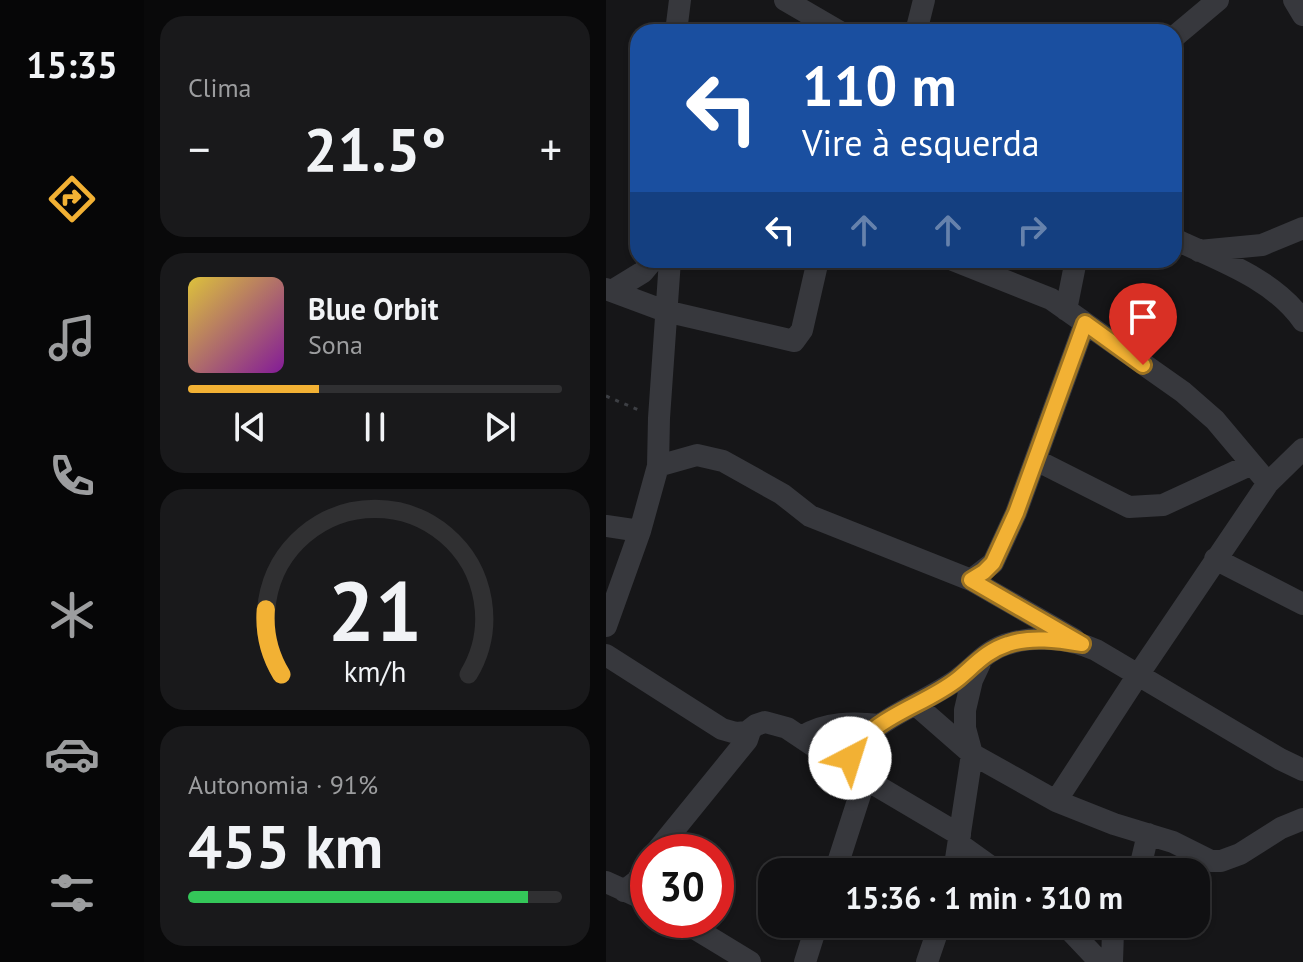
<!DOCTYPE html>
<html lang="pt">
<head>
<meta charset="utf-8">
<style>
	body { margin:0; font-family:"PT Sans",sans-serif; background:#19191b; color:#f1f3f6; height:100vh; display:flex; flex-direction:column; font-size:30px; white-space:nowrap }
	* { box-sizing:border-box; margin:0 }
	p { font-size:26px; color:#9c9d9f }
	.icon { flex:none; width:44px; height:44px; fill:none; stroke:currentColor; stroke-width:2; stroke-linecap:round; stroke-linejoin:round }
	.map { position:relative; flex:1; overflow:hidden }
	.side { display:flex; flex-direction:column; gap:16px; padding:16px; background:#09090a; width:462px }
	.side>* { flex:none }
	.hud { position:absolute; left:24px; top:24px; width:552px; height:244px; border-radius:24px; box-shadow:0 2px 6px #0004,0 0 0 2px #303032; background:#1a4fa0; color:#fff; overflow:hidden }
	.speed { position:absolute; left:24px; top:834px; display:flex; gap:16px; font-size:40px; font-weight:700; text-align:center }
	.speed>* { display:grid; place-content:center; width:104px; height:104px; border-radius:50%; background:#101012; box-shadow:0 2px 6px #0004,0 0 0 2px #303032; line-height:1 }
	.speed .limit { border:12px solid #d22; background:#fff; color:#111 }
	.pin { position:absolute; display:grid; place-items:center; width:68px; height:68px; color:#fff; margin:-82px -34px; border-radius:50% 50% 50% 0; rotate:-45deg; box-shadow:0 0 8px #0007 }
	.pin .icon { rotate:45deg }
	.me { position:absolute; width:88px; margin:-44px; rotate:40deg; stroke-linejoin:round; filter:drop-shadow(0 0 6px #0008) }
	.turn { display:flex; align-items:center; gap:28px; height:168px; padding:0 40px; font-size:36px }
	.turn .icon { width:104px; height:104px; stroke-width:2.5 }
	.turn b { display:block; font-size:56px; line-height:68px }
	.lanes { display:flex; align-items:center; height:76px; padding:0 40px; background:#0003; justify-content:center; gap:40px; direction:ltr }
	.lanes .off { opacity:.35 }
	.big { font-size:60px; font-weight:700; line-height:1.1 }
	.side .widget { flex:1; display:flex; flex-direction:column; justify-content:center; gap:12px; min-width:0; padding:0 28px; border-radius:24px; background:#19191b }
	.side .dial { align-items:center; gap:0 }
	.dial svg { height:208px; overflow:visible; fill:none; stroke:#303032; stroke-width:7; stroke-linecap:round; text-anchor:middle }
	.dial text { fill:#f1f3f6; stroke:none }
	.song { display:flex; align-items:center; gap:24px }
	.cover { width:96px; height:96px; border-radius:12px; background:linear-gradient(135deg,hsl(50 70% 55%),hsl(290 70% 35%)) }
	.played { height:8px; border-radius:4px; background:linear-gradient(90deg,#f2b134 35%,#303032 35%) }
	.keys { display:flex; justify-content:space-around; direction:ltr }
	.heat { display:flex; justify-content:space-between; align-items:center; font-size:44px; direction:ltr }
	.charge { height:12px; border-radius:6px; background:linear-gradient(90deg,#34c759 91%,#303032 0) }
	.trip { position:absolute; left:152px; top:858px; width:452px; height:80px; border-radius:24px; background:#101012; box-shadow:0 2px 6px #0004,0 0 0 2px #303032; font-weight:700; line-height:80px; text-align:center }
	main { display:flex; flex:1; min-height:0 }
	.menu { display:flex; flex-direction:column; width:144px; justify-content:space-around; align-items:center; background:#060607; color:#9c9d9f }
	.menu .icon { width:56px; height:56px }
	.menu .active { color:#f2b134 }
	.menu b { font-size:36px; color:#f1f3f6 }
	.map>svg:first-child { display:block }
	.lines { fill:none; stroke-linecap:round; stroke-linejoin:round }
	.path { stroke:#3d3f44; stroke-width:3; stroke-dasharray:4 6; stroke-linecap:butt }
	.minor { stroke:#37383d; stroke-width:22 }
	.route-casing { stroke:#9d7322; stroke-width:20 }
	.route { stroke:#f2b134; stroke-width:14 }
</style>
</head>
<body>
<main>
<nav class="menu">
<b>15:35</b>
<svg class="icon active" aria-label="directions" viewBox="0 0 24 24"><path d="M12 3l9 9-9 9-9-9zM9 14v-3h6M13 9l2 2-2 2"/></svg>
<svg class="icon" aria-label="music" viewBox="0 0 24 24"><path d="M9 18V5l10-2v13"/><circle cx="6" cy="18" r="3"/><circle cx="16" cy="16" r="3"/></svg>
<svg class="icon" aria-label="phone" viewBox="0 0 24 24"><path d="M5 4h4l2 5-3 2q2 4 5 5l2-3 5 2v4C11 20 4 13 5 4z"/></svg>
<svg class="icon" aria-label="climate" viewBox="0 0 24 24"><path d="M12 3v18M4 7l16 10M4 17L20 7"/></svg>
<svg class="icon" aria-label="car" viewBox="0 0 24 24"><path d="M5 17H2v-5l4-1 3-4h7l3 4 3 1v5h-3M9 17h6M6 11h13"/><circle cx="7" cy="17" r="2"/><circle cx="17" cy="17" r="2"/></svg>
<svg class="icon" aria-label="filters" viewBox="0 0 24 24"><path d="M4 7h16M4 17h16"/><circle cx="9" cy="7" r="2"/><circle cx="15" cy="17" r="2"/></svg>
</nav>
<section class="side">
<div class="widget"><p>Clima</p>
<div class="heat"><a>−</a><b class="big">21.5°</b><a>+</a></div>
</div>
<div class="widget">
<div class="song"><i class="cover"></i><div><b>Blue Orbit</b><p>Sona</p></div></div>
<div class="played"></div>
<div class="keys"><svg class="icon" aria-label="previous" viewBox="0 0 24 24"><path d="M18 5L8 12l10 7zM5 5v14"/></svg><svg class="icon" aria-label="pause" viewBox="0 0 24 24"><path d="M8 5v14M16 5v14"/></svg><svg class="icon" aria-label="next" viewBox="0 0 24 24"><path d="M6 5l10 7-10 7zM19 5v14"/></svg></div>
</div>
<div class="widget dial"><svg viewBox="0 0 100 80">
<path d="M14 69A42 42 0 1 1 86 69"/>
<path d="M14 69A42 42 0 0 1 8 44" stroke="#f2b134"/>
<text x="50" y="56" font-size="32" font-weight="700">21</text>
<text x="50" y="72" font-size="11">km/h</text>
</svg></div>
<div class="widget"><p>Autonomia · 91%</p><b class="big">455 km</b><div class="charge"></div></div>
</section>
<div class="map">
<svg width="697" height="962" viewBox="0 0 697 962">
	<rect width="100%" height="100%" fill="#161618"/>
	<g class="lines">
		<!-- path -->
		<path class="path" d="M0 396 35 411"/>
		<!-- minor -->
		<path class="minor" d="M179 0 234 32
			M688 0 697 15
			M70 32 74 0
			M310 32 318 0
			M568 37 612 0
			M568 239C613 260 668 279 697 321
			M593 251 656 245 697 228
			M347 260 445 299 577 392 609 420 662 483
			M0 289 59 311 188 341 196 330 212 260
			M6 291 37 272 47 260
			M460 310 470 260
			M430 460 523 507 557 505 646 464
			M52 466 91 455 117 461 176 494 204 516 365 580 468 639
			M0 526 34 531
			M609 559 697 604
			M365 580 387 563 410 513 479 323
			M0 626 34 531 52 466 53 418 64 260
			M0 655 116 729 130 733 141 732 150 725 159 722 181 728 239 767 354 835
			M310 705 366 754 450 801 508 824 567 842 605 861H615L634 854 675 828 697 819
			M197 736C220 722 247 722 274 725
			M239 767C245 756 250 745 259 737 285 713 320 701 349 681 369 667 380 649 405 643 432 635 465 639 490 650L674 759 697 770
			M450 801 532 675 662 483 697 449
			M353 844 392 872
			M50 852 141 740 144 731
			M229 872 259 779
			M348 872 366 754 359 728V710L366 680 374 663
			M533 872 542 834
			M0 882 42 901
			M18 891 31 881 42 863
			M75 920 144 962
			M458 924 494 962
			M199 962 211 924
			M321 962 334 924
			M506 962 507 931 510 924"/>
	</g>
	<g class="lines">
		<defs>
			<path id="route" d="M244 758C265 716 317 707 352 679 369 665 380 651 402 644 425 636 452 640 476 644L365 580 378 572 387 563 410 513 479 323 537 365"/>
		</defs>
		<!-- route casing -->
		<use href="#route" class="route-casing"/>
		<!-- route -->
		<use href="#route" class="route"/>
	</g>
</svg>
<div class="speed"><div class="limit">30</div></div>
<div class="pin" style="left:537px;top:365px;background:#d93025"><svg class="icon" aria-label="arrive" viewBox="0 0 24 24"><path d="M6 21V4h12l-3 4 3 4H6"/></svg></div>
<svg class="me" style="left:244px;top:758px" viewBox="-20 -20 40 40"><circle r="19" fill="#fff"/><path d="M0-13L10 11 0 6-10 11z" fill="#f2b134"/></svg>
<div class="trip">15:36 · 1 min · 310 m</div>
<div class="hud">
<div class="turn"><svg class="icon" aria-label="left" viewBox="0 0 24 24"><path d="M17 20v-9H6M10 6l-5 5 5 5"/></svg><div><b>110 m</b>Vire à esquerda</div></div>
<div class="lanes"><svg class="icon" aria-label="left" viewBox="0 0 24 24"><path d="M17 20v-9H6M10 6l-5 5 5 5"/></svg><svg class="icon off" aria-label="ahead" viewBox="0 0 24 24"><path d="M12 20V5M6 11l6-6 6 6"/></svg><svg class="icon off" aria-label="ahead" viewBox="0 0 24 24"><path d="M12 20V5M6 11l6-6 6 6"/></svg><svg class="icon off" aria-label="right" viewBox="0 0 24 24"><path d="M7 20v-9h11M14 6l5 5-5 5"/></svg></div>
</div>
</div>
</main>
</body>
</html>
